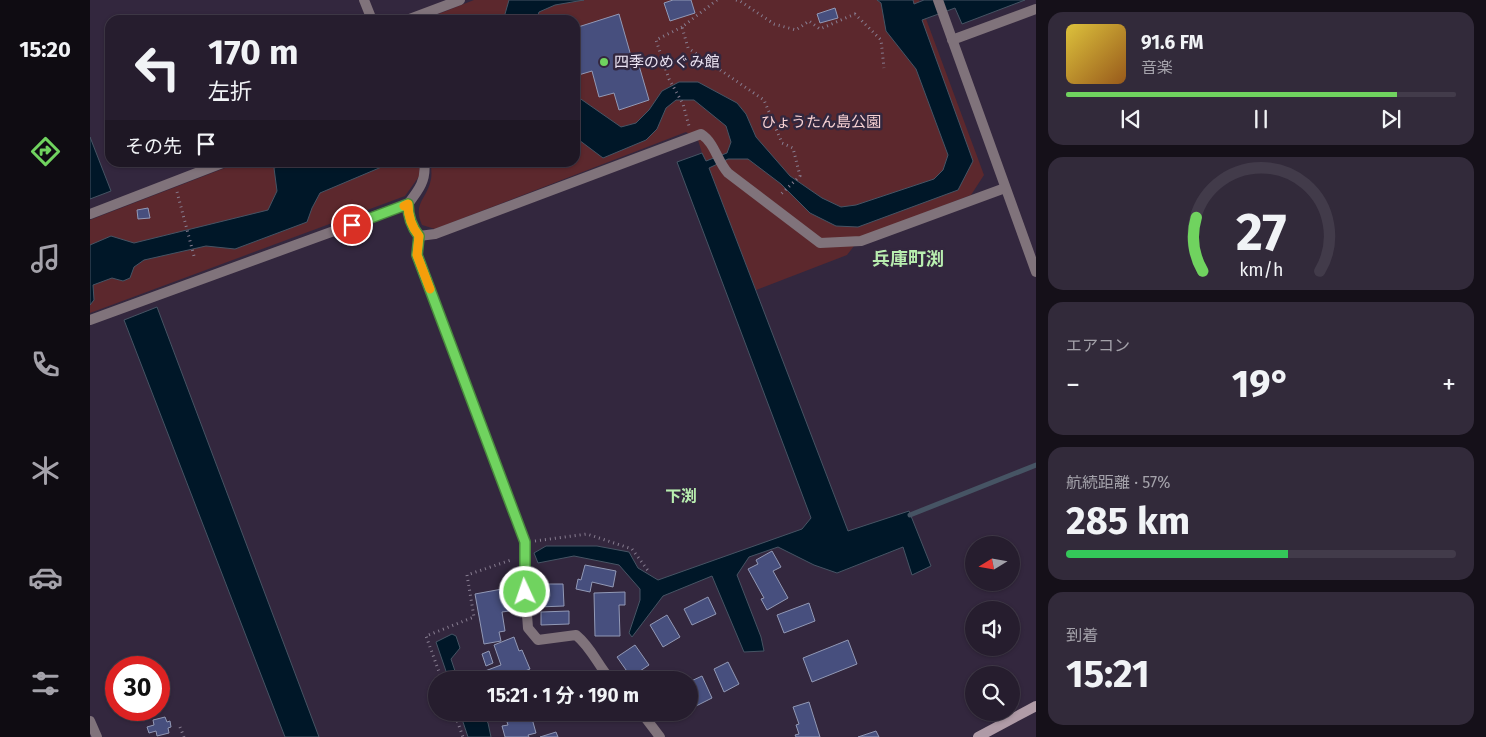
<!DOCTYPE html>
<html lang="ja">
<head>
<meta charset="utf-8">
<style>
	body { margin:0; font-family:"Fira Sans","Noto Sans JP",sans-serif; background:#322a3a; color:#f1f3f6; height:100vh; display:flex; flex-direction:column; font-size:19px; white-space:nowrap }
	* { box-sizing:border-box; margin:0 }
	p { font-size:16px; color:#a4a2aa }
	.icon { flex:none; width:28px; height:28px; fill:none; stroke:currentColor; stroke-width:2; stroke-linecap:round; stroke-linejoin:round }
	.map { position:relative; flex:1; overflow:hidden }
	.panel { display:flex; flex-direction:column; gap:12px; padding:12px; background:#151019; width:450px }
	.panel>* { flex:none }
	.hud { position:absolute; left:15px; top:15px; width:475px; height:152px; border-radius:15px; box-shadow:0 1px 4px #0004,0 0 0 1px #423b4a; background:#261d2e; color:#f1f3f6; overflow:hidden }
	.needle { width:32px; rotate:259deg }
	.fabs { position:absolute; left:875px; top:536px; display:grid; gap:10px }
	.fabs a { display:grid; place-items:center; width:55px; height:55px; border-radius:50%; background:#261d2e; box-shadow:0 1px 4px #0004,0 0 0 1px #423b4a; font-size:25px }
	.speed { position:absolute; left:15px; top:656px; display:flex; gap:10px; font-size:25px; font-weight:700; text-align:center }
	.speed>* { display:grid; place-content:center; width:65px; height:65px; border-radius:50%; background:#261d2e; box-shadow:0 1px 4px #0004,0 0 0 1px #423b4a; line-height:1 }
	.speed .limit { border:8px solid #d22; background:#fff; color:#111 }
	.pin { position:absolute; display:grid; place-items:center; width:42px; height:42px; color:#fff; margin:-21px; border:2px solid #fff; border-radius:50%; box-shadow:0 1px 5px #0007 }
	.me { position:absolute; width:55px; margin:-28px; rotate:357deg; stroke-linejoin:round; filter:drop-shadow(0 0 4px #0008) }
	.turn { display:flex; align-items:center; gap:18px; height:105px; padding:0 20px; font-size:22px }
	.turn .icon { width:65px; height:65px; stroke-width:2.5 }
	.turn b { display:block; font-size:35px; line-height:42px }
	.then { display:flex; align-items:center; height:48px; padding:0 20px; background:#0003; gap:10px; font-size:19px }
	.big { font-size:38px; font-weight:700; line-height:1.1 }
	.panel .tile { flex:1; display:flex; flex-direction:column; justify-content:center; gap:8px; min-width:0; padding:0 18px; border-radius:15px; background:#322a3a }
	.panel .dial { align-items:center; gap:0 }
	.dial svg { height:130px; overflow:visible; fill:none; stroke:#423b4a; stroke-width:7; stroke-linecap:round; text-anchor:middle }
	.dial text { fill:#f1f3f6; stroke:none }
	.song { display:flex; align-items:center; gap:15px }
	.cover { width:60px; height:60px; border-radius:8px; background:linear-gradient(135deg,hsl(50 70% 55%),hsl(30 70% 35%)) }
	.played { height:5px; border-radius:2px; background:linear-gradient(90deg,#70d35f 85%,#423b4a 85%) }
	.keys { display:flex; justify-content:space-around; direction:ltr }
	.heat { display:flex; justify-content:space-between; align-items:center; font-size:28px; direction:ltr }
	.charge { height:8px; border-radius:4px; background:linear-gradient(90deg,#34c759 57%,#423b4a 0) }
	.trip { position:absolute; left:338px; top:671px; width:270px; height:50px; border-radius:25px; background:#261d2e; box-shadow:0 1px 4px #0004,0 0 0 1px #423b4a; font-weight:700; line-height:50px; text-align:center }
	main { display:flex; flex:1; min-height:0 }
	.dock { display:flex; flex-direction:column; width:90px; justify-content:space-around; align-items:center; background:#0f0c12; color:#a4a2aa }
	.dock .icon { width:35px; height:35px }
	.dock .on { color:#70d35f }
	.dock b { font-size:22px; color:#f1f3f6 }
	.map>svg:first-child { display:block }
	.green { fill:#5c282d }
	.water { fill:#001728; stroke:#465464 }
	.lines { fill:none; stroke-linecap:round; stroke-linejoin:round }
	.stream { stroke:#465464; stroke-width:5 }
	.building { fill:#474f7e; stroke:#9299b6 }
	.path { stroke:#887e91; stroke-width:3; stroke-dasharray:1 4; stroke-linecap:butt }
	.minor { stroke:#80737b; stroke-width:10 }
	.secondary { stroke:#b09ba7; stroke-width:10 }
	.route-casing { stroke:#49893e; stroke-width:12 }
	.route { stroke:#70d35f; stroke-width:9 }
	.slow { stroke:#f59e0b; stroke-width:9 }
	.poi-dot { fill:#70d35f; stroke:#33273e; stroke-width:2 }
	.labels { text-anchor:middle; stroke-width:5; stroke-linejoin:round; paint-order:stroke }
	.poi-label { font-size:15px; fill:#eae2f1; stroke:#33273e; text-anchor:start }
	.park-label { font-size:15px; fill:#f7d1d3; stroke:#33273e }
	.neighbourhood-label { font-size:16px; font-weight:bold; fill:#b8edaf; stroke:#33273e }
	.quarter-label { font-size:18px; font-weight:bold; fill:#b8edaf; stroke:#33273e }
</style>
</head>
<body>
<main>
<nav class="dock">
<b>15:20</b>
<svg class="icon on" aria-label="directions" viewBox="0 0 24 24"><path d="M12 3l9 9-9 9-9-9zM9 14v-3h6M13 9l2 2-2 2"/></svg>
<svg class="icon" aria-label="music" viewBox="0 0 24 24"><path d="M9 18V5l10-2v13"/><circle cx="6" cy="18" r="3"/><circle cx="16" cy="16" r="3"/></svg>
<svg class="icon" aria-label="phone" viewBox="0 0 24 24"><path d="M5 4h4l2 5-3 2q2 4 5 5l2-3 5 2v4C11 20 4 13 5 4z"/></svg>
<svg class="icon" aria-label="climate" viewBox="0 0 24 24"><path d="M12 3v18M4 7l16 10M4 17L20 7"/></svg>
<svg class="icon" aria-label="car" viewBox="0 0 24 24"><path d="M5 17H2v-5l4-1 3-4h7l3 4 3 1v5h-3M9 17h6M6 11h13"/><circle cx="7" cy="17" r="2"/><circle cx="17" cy="17" r="2"/></svg>
<svg class="icon" aria-label="filters" viewBox="0 0 24 24"><path d="M4 7h16M4 17h16"/><circle cx="9" cy="7" r="2"/><circle cx="15" cy="17" r="2"/></svg>
</nav>
<div class="map">
<svg width="946" height="737" viewBox="0 0 946 737">
	<rect width="100%" height="100%" fill="#33273e"/>
	<!-- green -->
	<path class="green" d="M384 0H829L894 175 881 195 771 237 757 255 666 290 612 153 608 140 596 132 345 229 332 225C322 203 338 198 341 179 342 174 341 168 341 163L485 162V20H333Z
		M148 163H329L330 175 315 196 0 313V220Z"/>
	<!-- water -->
	<path class="water" d="M419 0H494L465 5 449 12 446 20H416L415 14Z
		M787 0H823L824 4 834 0H935L872 24 865 8 832 20 883 161 868 190 768 227 746 226 720 213 691 184 658 159H638L619 168 758 531 819 511 841 566 822 575 813 547 747 573 724 565 688 547 659 557 647 575 671 637 674 651 654 652 622 576 573 596 542 637 539 633 550 600V589L529 565 484 556 448 563 444 553 456 546H507L539 552 548 568 568 580 712 529 721 518 587 162 612 153 616 161 637 153 641 142 636 126 604 100H586L576 108 567 129 556 140 513 158 485 137V95L531 127 546 123 559 110 572 91 589 82H608L647 103 656 114 666 137 700 176 732 198 751 207 766 205 844 179 853 170 858 155 826 69 796 31 791 3Z
		M0 137 21 191 0 199Z
		M203 163H301L230 193 222 208 217 222 145 249 116 246 54 260 44 267 40 278 33 281 22 278 3 285 4 300 0 305V245L21 236 44 243 178 210 187 191 184 168Z
		M67 307 229 737H195L34 320Z
		M362 634 366 636 370 648 361 659 368 680H359L346 642Z
		M370 713H379L386 715 392 713 398 723 401 737H378Z"/>
	<g class="lines">
		<!-- stream -->
		<path class="stream" d="M820 515 946 465"/>
	</g>
	<!-- building -->
	<path class="building" d="M583 0H601L605 13 580 21 574 3Z
		M745 8 748 18 730 23 727 14Z
		M529 14 543 63 548 62 559 100 529 110 524 93 509 97 502 71 485 76V28Z
		M58 208 60 218 48 219 47 210Z
		M682 551 691 567 683 571 698 598 677 610 671 599 674 598 658 569 668 564 666 560Z
		M495 565 526 571 523 587 502 582 500 592 486 589 488 579 491 580Z
		M447 584H473L474 606 448 607Z
		M423 587 427 610 412 612 415 631 409 632 411 641 394 644 385 594Z
		M535 592V605H529L530 636H505L504 593Z
		M618 597 626 614 602 625 594 609Z
		M719 603 725 621 694 633 687 615Z
		M479 611V624L451 625V612Z
		M577 615 590 637 573 647 560 625Z
		M424 637 429 651 432 650 440 669 413 680H399L395 671 411 665 404 645Z
		M758 640 767 664 722 682 713 658Z
		M545 645 559 665 541 677 527 657Z
		M399 651 403 663 396 666 392 654Z
		M638 662 649 684 634 692 624 669Z
		M446 671 450 680H425Z
		M463 673 466 680H453L452 677Z
		M612 676 622 698 604 707 599 696V682Z
		M719 702 730 737H706L705 735 709 734 706 725 709 724 703 707Z
		M565 712H580L581 713 570 720Z
		M441 715 446 733 438 735 439 737H415L412 726 418 725 417 722Z
		M75 717 77 722 80 721 81 727 78 728 79 733 67 736 66 731 59 733 57 727 64 725 63 720Z
		M786 731 789 737H768Z
		M466 732 468 737H450Z"/>
	<g class="lines">
		<!-- path -->
		<path class="path" d="M627 0 592 27 598 48 674 100 692 143 703 148 710 176 689 196
			M646 0 650 1 684 24 706 30 719 21 730 29 765 14 791 40 794 68
			M592 27 566 40 579 79 593 104 599 126
			M87 192 104 256
			M445 541 497 534 542 549 559 572
			M352 680 336 636 384 617 377 575 421 560
			M364 712 373 737
			M90 727 94 737"/>
		<!-- minor -->
		<path class="minor" d="M274 0 282 20
			M848 0 946 272
			M317 20 370 0
			M862 40 946 9
			M318 204C318 217 321 226 329 236L327 255 435 542 434 575 438 628 448 640 486 635C502 648 508 666 521 680
			M0 214 135 162
			M329 236 345 234 611 134C625 143 627 161 638 173L730 243 771 241 915 188
			M0 320 318 204C328 191 337 180 334 162
			M551 712 570 737
			M0 721 7 737"/>
		<!-- secondary -->
		<path class="secondary" d="M888 737 946 706"/>
	</g>
	<g class="lines">
		<defs>
			<path id="route" d="M262 225 318 204C318 217 321 226 329 236L327 255 435 542V592"/>
		</defs>
		<!-- route casing -->
		<use href="#route" class="route-casing"/>
		<!-- route -->
		<use href="#route" class="route"/>
		<!-- slow -->
		<path class="slow" d="M314 206 318 204C318 217 321 226 329 236L327 255 340 289"/>
	</g>
	<!-- markers -->
	<circle class="poi-dot" cx="514" cy="62" r="5"/>
	<g class="labels">
		<!-- poi labels -->
		<g class="poi-label">
			<text x="524" y="67">四季のめぐみ館</text>
		</g>
		<!-- park labels -->
		<g class="park-label">
			<text x="731" y="127">ひょうたん島公園</text>
		</g>
		<!-- neighbourhood labels -->
		<g class="neighbourhood-label">
			<text x="591" y="502">下渕</text>
		</g>
		<!-- quarter labels -->
		<g class="quarter-label">
			<text x="818" y="265">兵庫町渕</text>
		</g>
	</g>
</svg>
<div class="fabs">
<a><svg class="needle" viewBox="-14 -14 28 28"><path d="M0-13l5 13h-10z" fill="#e53935"/><path d="M0 13l5-13h-10z" fill="#a4a2aa"/></svg></a>
<a><svg class="icon" aria-label="sound" viewBox="0 0 24 24"><path d="M4 9h4l5-4v14l-5-4H4zM17 9q2 3 0 6"/></svg></a>
<a><svg class="icon" aria-label="search" viewBox="0 0 24 24"><circle cx="10" cy="10" r="6"/><path d="M15 15l6 6"/></svg></a>
</div>
<div class="speed"><div class="limit">30</div></div>
<div class="pin" style="left:262px;top:225px;background:#d93025"><svg class="icon" aria-label="arrive" viewBox="0 0 24 24"><path d="M6 21V4h12l-3 4 3 4H6"/></svg></div>
<svg class="me" style="left:435px;top:592px" viewBox="-20 -20 40 40"><circle r="17" fill="#70d35f" stroke="#fff" stroke-width="3"/><path d="M0-11L8 9 0 5-8 9z" fill="#fff"/></svg>
<div class="trip">15:21 · 1 分 · 190 m</div>
<div class="hud">
<div class="turn"><svg class="icon" aria-label="left" viewBox="0 0 24 24"><path d="M17 20v-9H6M10 6l-5 5 5 5"/></svg><div><b>170 m</b>左折</div></div>
<div class="then">その先<svg class="icon" aria-label="arrive" viewBox="0 0 24 24"><path d="M6 21V4h12l-3 4 3 4H6"/></svg></div>
</div>
</div>
<section class="panel">
<div class="tile">
<div class="song"><i class="cover"></i><div><b>91.6 FM</b><p>音楽</p></div></div>
<div class="played"></div>
<div class="keys"><svg class="icon" aria-label="previous" viewBox="0 0 24 24"><path d="M18 5L8 12l10 7zM5 5v14"/></svg><svg class="icon" aria-label="pause" viewBox="0 0 24 24"><path d="M8 5v14M16 5v14"/></svg><svg class="icon" aria-label="next" viewBox="0 0 24 24"><path d="M6 5l10 7-10 7zM19 5v14"/></svg></div>
</div>
<div class="tile dial"><svg viewBox="0 0 100 80">
<path d="M14 69A42 42 0 1 1 86 69"/>
<path d="M14 69A42 42 0 0 1 10 36" stroke="#70d35f"/>
<text x="50" y="56" font-size="32" font-weight="700">27</text>
<text x="50" y="72" font-size="11">km/h</text>
</svg></div>
<div class="tile"><p>エアコン</p>
<div class="heat"><a>−</a><b class="big">19°</b><a>+</a></div>
</div>
<div class="tile"><p>航続距離 · 57%</p><b class="big">285 km</b><div class="charge"></div></div>
<div class="tile"><p>到着</p><b class="big">15:21</b></div>
</section>
</main>
</body>
</html>
